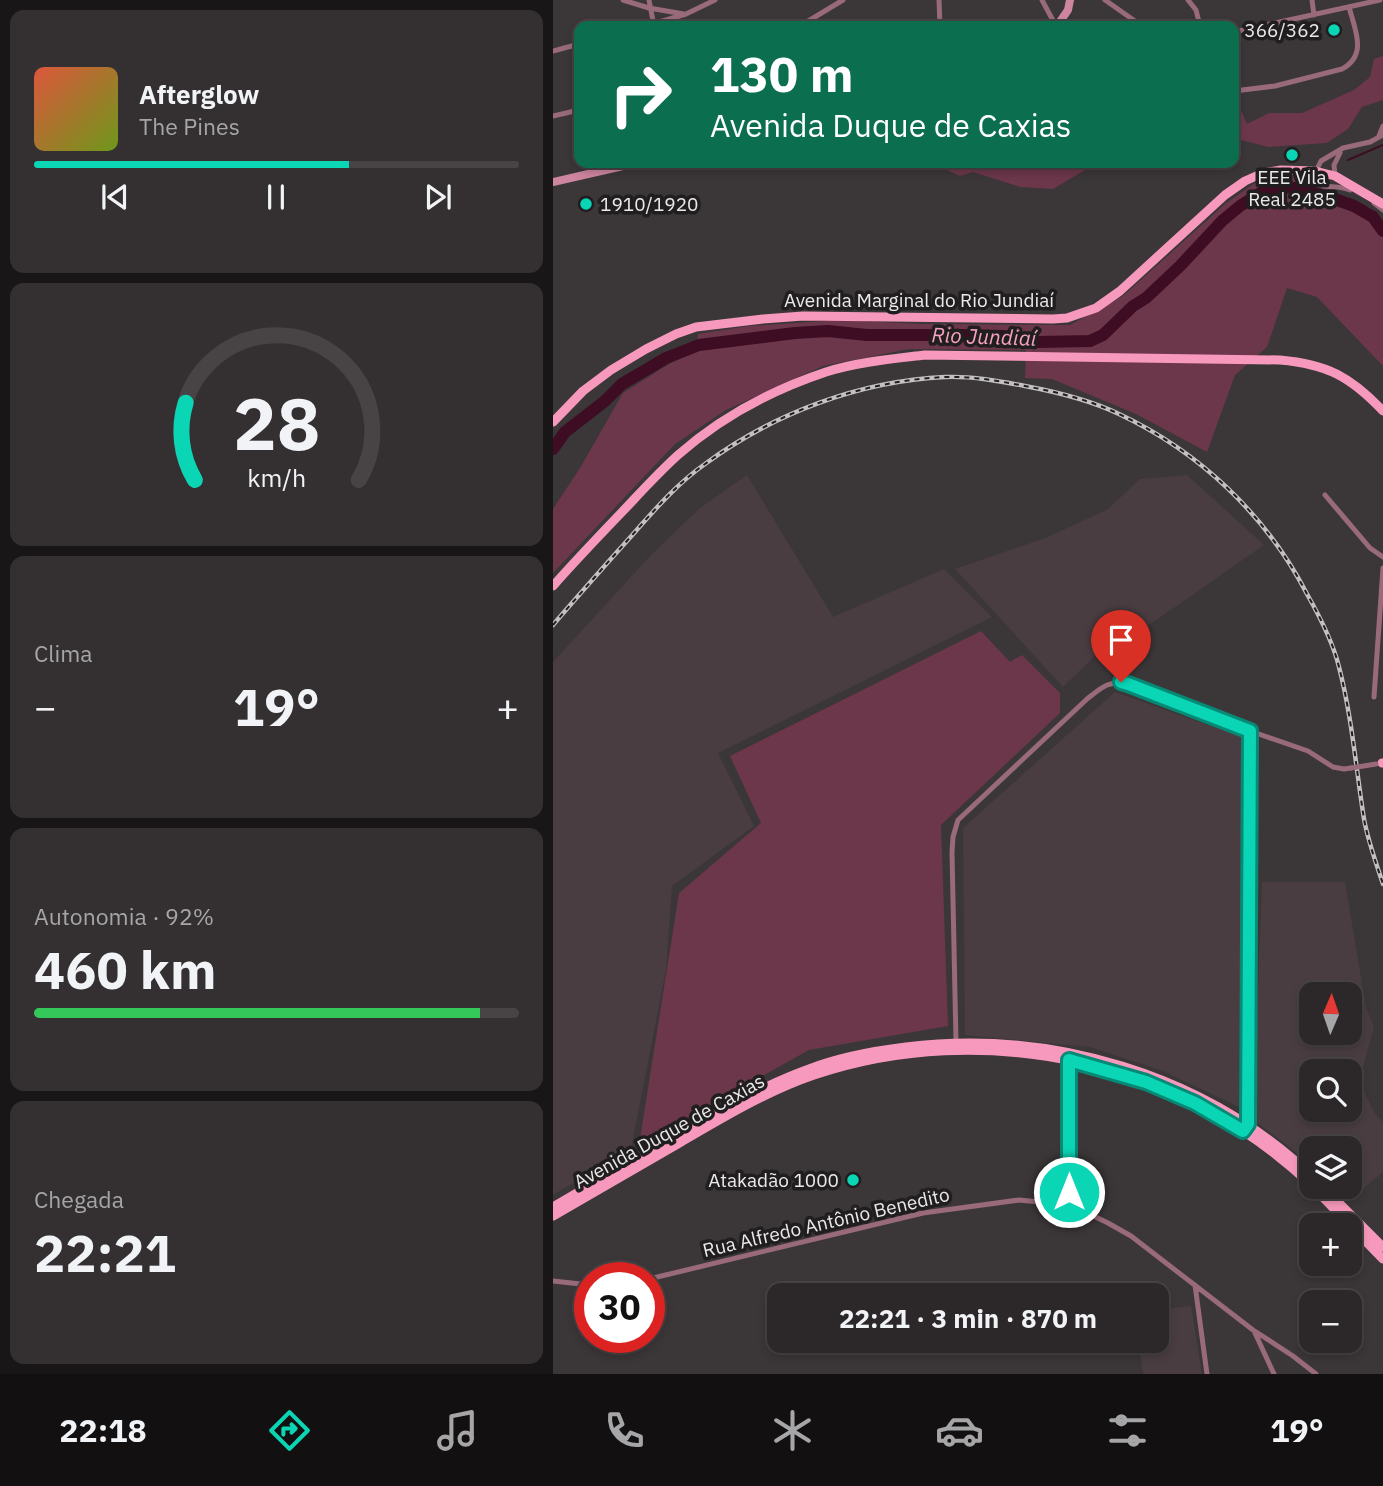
<!DOCTYPE html>
<html lang="pt">
<head>
<meta charset="utf-8">
<style>
	body { margin:0; font-family:"IBM Plex Sans",sans-serif; background:#343031; color:#f1f3f6; height:100vh; display:flex; flex-direction:column; font-size:26px; white-space:nowrap }
	* { box-sizing:border-box; margin:0 }
	p { font-size:23px; color:#a6a6a8 }
	.icon { flex:none; width:38px; height:38px; fill:none; stroke:currentColor; stroke-width:2; stroke-linecap:round; stroke-linejoin:round }
	.map { position:relative; flex:1; overflow:hidden }
	.side { display:flex; flex-direction:column; gap:10px; padding:10px; background:#181617; width:553px }
	.side>* { flex:none }
	.hud { position:absolute; left:21px; top:21px; width:665px; height:147px; border-radius:14px; box-shadow:0 4px 10px #0003,0 0 0 2px #484446; background:#0b6e4f; color:#fff; overflow:hidden }
	.needle { width:46px; rotate:2deg }
	.buttons { position:absolute; left:746px; top:982px; display:grid; gap:14px }
	.buttons a { display:grid; place-items:center; width:63px; height:63px; border-radius:14px; background:#2c2829; box-shadow:0 4px 10px #0003,0 0 0 2px #484446; font-size:35px }
	.speed { position:absolute; left:21px; top:1262px; display:flex; gap:14px; font-size:35px; font-weight:700; text-align:center }
	.speed>* { display:grid; place-content:center; width:91px; height:91px; border-radius:50%; background:#2c2829; box-shadow:0 4px 10px #0003,0 0 0 2px #484446; line-height:1 }
	.speed .limit { border:10px solid #d22; background:#fff; color:#111 }
	.pin { position:absolute; display:grid; place-items:center; width:60px; height:60px; color:#fff; margin:-72px -30px; border-radius:50% 50% 50% 0; rotate:-45deg; box-shadow:0 0 7px #0007 }
	.pin .icon { rotate:45deg }
	.me { position:absolute; width:77px; margin:-38px; rotate:0deg; stroke-linejoin:round; filter:drop-shadow(0 0 5px #0008) }
	.turn { display:flex; align-items:center; gap:24px; height:147px; padding:0 21px; font-size:32px }
	.turn .icon { width:91px; height:91px; stroke-width:2.5 }
	.turn b { display:block; font-size:49px; line-height:60px }
	.big { font-size:52px; font-weight:700; line-height:1.1 }
	.side .card { flex:1; display:flex; flex-direction:column; justify-content:center; gap:10px; min-width:0; padding:0 24px; border-radius:14px; background:#343031 }
	.side .dial { align-items:center; gap:0 }
	.dial svg { height:182px; overflow:visible; fill:none; stroke:#484446; stroke-width:7; stroke-linecap:round; text-anchor:middle }
	.dial text { fill:#f1f3f6; stroke:none }
	.song { display:flex; align-items:center; gap:21px }
	.cover { width:84px; height:84px; border-radius:10px; background:linear-gradient(135deg,hsl(10 70% 55%),hsl(80 70% 35%)) }
	.played { height:7px; border-radius:4px; background:linear-gradient(90deg,#0ad5b5 65%,#484446 65%) }
	.keys { display:flex; justify-content:space-around; direction:ltr }
	.heat { display:flex; justify-content:space-between; align-items:center; font-size:38px; direction:ltr }
	.charge { height:10px; border-radius:5px; background:linear-gradient(90deg,#34c759 92%,#484446 0) }
	.trip { position:absolute; left:214px; top:1283px; width:402px; height:70px; border-radius:14px; background:#2c2829; box-shadow:0 4px 10px #0003,0 0 0 2px #484446; font-weight:700; line-height:70px; text-align:center }
	.dock { display:flex; height:112px; justify-content:space-around; align-items:center; background:#121010; color:#a6a6a8 }
	.dock .icon { width:49px; height:49px }
	.dock .on { color:#0ad5b5 }
	.dock b { font-size:32px; color:#f1f3f6 }
	main { display:flex; flex:1; min-height:0 }
	.map>svg:first-child { display:block }
	.built { fill:#493d41; fill-rule:evenodd }
	.green { fill:#6c374b }
	.lines { fill:none; stroke-linecap:round; stroke-linejoin:round }
	.stream { stroke:#3e0d23; stroke-width:2 }
	.river { stroke:#3e0d23; stroke-width:12 }
	.street { stroke:#986a7a; stroke-width:5 }
	.secondary { stroke:#ce859f; stroke-width:8 }
	.primary { stroke:#f799bc; stroke-width:9 }
	.rail-casing { stroke:#c3c0c1; stroke-width:4.5 }
	.rail { stroke:#201e1f; stroke-width:2; stroke-dasharray:5; stroke-linecap:butt }
	.street-bridge { stroke:#986a7a; stroke-width:5 }
	.route-casing { stroke:#068a76; stroke-width:18 }
	.route { stroke:#0ad5b5; stroke-width:12 }
	.poi-dot { fill:#0ad5b5; stroke:#201e1f; stroke-width:2.5 }
	.labels { text-anchor:middle; stroke-width:7; stroke-linejoin:round; paint-order:stroke }
	.poi-label { font-size:19px; fill:#ece9ea; stroke:#201e1f; text-anchor:end }
	.street-label { font-size:19px; fill:#ece9ea; stroke:#201e1f }
	.water-label { font-size:21px; font-style:italic; fill:#f8a0c0; stroke:#201e1f }
</style>
</head>
<body>
<main>
<section class="side">
<div class="card">
<div class="song"><i class="cover"></i><div><b>Afterglow</b><p>The Pines</p></div></div>
<div class="played"></div>
<div class="keys"><svg class="icon" aria-label="previous" viewBox="0 0 24 24"><path d="M18 5L8 12l10 7zM5 5v14"/></svg><svg class="icon" aria-label="pause" viewBox="0 0 24 24"><path d="M8 5v14M16 5v14"/></svg><svg class="icon" aria-label="next" viewBox="0 0 24 24"><path d="M6 5l10 7-10 7zM19 5v14"/></svg></div>
</div>
<div class="card dial"><svg viewBox="0 0 100 80">
<path d="M14 69A42 42 0 1 1 86 69"/>
<path d="M14 69A42 42 0 0 1 10 35" stroke="#0ad5b5"/>
<text x="50" y="56" font-size="32" font-weight="700">28</text>
<text x="50" y="72" font-size="11">km/h</text>
</svg></div>
<div class="card"><p>Clima</p>
<div class="heat"><a>−</a><b class="big">19°</b><a>+</a></div>
</div>
<div class="card"><p>Autonomia · 92%</p><b class="big">460 km</b><div class="charge"></div></div>
<div class="card"><p>Chegada</p><b class="big">22:21</b></div>
</section>
<div class="map">
<svg width="830" height="1374" viewBox="0 0 830 1374">
	<rect width="100%" height="100%" fill="#3b3637"/>
	<!-- built -->
	<path class="built" d="M194 475 280 617 391 569 439 617 165 753 201 826 119 886 113 970 78 1149 0 1195V662L98 555 147 508Z
		M634 475 711 545 559 651 544 654 510 687 402 569 495 537 555 509 587 479Z
		M562 692 689 737 686 1107 610 1071 537 1047 412 1035 410 828Z
		M709 882H792L813 1007 821 1027 806 1081 822 1114 830 1122V1172L797 1200 781 1187 796 1186V1148H758V1166L734 1145 700 1120ZM796 994V1032H758V994ZM796 1071V1110H758V1071Z
		M638 1306 649 1374H590L585 1341 604 1340V1310Z"/>
	<!-- green -->
	<path class="green" d="M830 56V100L809 107 795 129 774 143 715 147 688 140 681 142V112H689L694 124 716 113H749L801 90 817 77 821 59Z
		M383 163H561L532 170 500 189 467 187 420 172 407 176 383 165Z
		M744 176 754 185 816 207 830 220V366L764 297 734 288 714 347 682 375 654 452 583 414 499 379 472 378 473 350 356 349 270 366 173 410 122 444 0 573V509L27 468 70 393 116 364 143 351 145 334 196 326 287 320 369 324 517 325 570 296 672 204 709 178Z
		M428 631 457 662 469 655 507 693V713L388 825 395 1026 256 1050 86 1145 126 893 208 823 177 756Z"/>
	<g class="lines">
		<!-- stream -->
		<path class="stream" d="M795 160 830 145
			M734 187 742 183"/>
		<!-- river -->
		<path class="river" d="M0 449 12 432 52 401 69 384 113 358 146 345 242 333 275 331 314 335H410L449 336 485 342 537 341 550 335 580 306 593 298 627 266 669 221 687 206 709 192 734 187 773 196 801 206 820 217 830 231"/>
		<!-- street -->
		<path class="street" d="M70 0 96 8 131 14
			M96 0 101 26
			M386 0 387 26
			M489 0 503 26
			M552 0 589 26
			M635 0 643 10 647 26
			M759 0 761 15
			M93 26 133 14 162 0
			M247 26 290 0
			M681 32 827 0
			M0 51 26 44
			M681 91 722 86 789 69C815 55 802 30 796 7
			M0 116 26 110
			M826 136 830 126
			M782 176 781 165 787 153
			M797 190C782 183 766 192 760 177L768 161 790 148 817 142 830 135
			M821 203 830 210
			M772 495 817 548 830 557
			M821 697 830 568
			M403 1042 399 852 400 837 405 820 534 699C549 687 556 680 575 684L697 731 755 751 780 767 791 769 798 768
			M516 1060V1192L518 1205
			M694 1126 695 1124 697 731
			M96 1279 370 1213 466 1200 518 1205 555 1223 578 1236 700 1330 740 1356 763 1374
			M0 1281 37 1285
			M642 1285 654 1374
			M702 1333 721 1374"/>
		<!-- secondary -->
		<path class="secondary" d="M504 26 515 10 517 0
			M0 182 83 163"/>
		<!-- primary -->
		<path class="primary" d="M0 422 30 391 58 370 93 349 123 334 143 327 210 319 250 316 500 319 514 318 543 308 567 291 672 195 692 181 710 173 728 170 762 171 782 176 830 204
			M0 586C22 561 45 537 69 512 87 493 105 473 125 455 167 418 219 390 273 372 305 362 339 359 372 355L727 360C774 364 798 377 830 411
			M829 763H830
			M759 1186 830 1259
			M769 1186 830 1247
			M0 1207C41 1183 82 1159 123 1135 166 1111 209 1086 256 1069 287 1057 320 1051 353 1047 498 1029 651 1074 758 1175
			M0 1216C43 1191 86 1166 128 1142 171 1117 214 1091 261 1075 430 1018 629 1061 758 1185"/>
		<defs>
			<path id="rail" d="M0 625C24 597 49 569 73 542 98 514 122 485 152 464 221 413 307 381 392 377 419 376 446 381 472 386 504 392 537 400 566 414 647 452 713 515 754 594 767 617 780 642 786 667 799 717 803 769 811 819 815 841 823 863 830 884"/>
		</defs>
		<!-- rail casing -->
		<use href="#rail" class="rail-casing"/>
		<!-- rail -->
		<use href="#rail" class="rail"/>
		<!-- street-bridge -->
		<path class="street-bridge" d="M798 768 823 764"/>
	</g>
	<g class="lines">
		<defs>
			<path id="route" d="M516 1192V1060L593 1082 642 1103 690 1131 695 1124 697 731 575 684 568 682"/>
		</defs>
		<!-- route casing -->
		<use href="#route" class="route-casing"/>
		<!-- route -->
		<use href="#route" class="route"/>
	</g>
	<!-- markers -->
	<g class="poi-dot">
		<circle cx="781" cy="30" r="7"/>
		<circle cx="739" cy="155" r="7"/>
		<circle cx="33" cy="204" r="7"/>
		<circle cx="300" cy="1180" r="7"/>
	</g>
	<g class="labels">
		<!-- poi labels -->
		<g class="poi-label">
			<text x="767" y="37">366/362</text>
			<text x="739" y="184" text-anchor="middle">EEE Vila<tspan x="739" dy="22">Real 2485</tspan></text>
			<text x="47" y="211" text-anchor="start">1910/1920</text>
			<text x="286" y="1187">Atakadão 1000</text>
		</g>
		<!-- street labels -->
		<g class="street-label">
			<text x="366" y="307">Avenida Marginal do Rio Jundiaí</text>
			<text transform="translate(116 1131) rotate(-29)" y="7">Avenida Duque de Caxias</text>
			<text transform="translate(273 1222) rotate(-13)" y="7">Rua Alfredo Antônio Benedito</text>
		</g>
		<!-- water labels -->
		<g class="water-label">
			<text transform="translate(431 337) rotate(2)" y="7">Rio Jundiaí</text>
		</g>
	</g>
</svg>
<div class="buttons">
<a><svg class="needle" viewBox="-14 -14 28 28"><path d="M0-13l5 13h-10z" fill="#e53935"/><path d="M0 13l5-13h-10z" fill="#a6a6a8"/></svg></a>
<a><svg class="icon" aria-label="search" viewBox="0 0 24 24"><circle cx="10" cy="10" r="6"/><path d="M15 15l6 6"/></svg></a>
<a><svg class="icon" aria-label="layers" viewBox="0 0 24 24"><path d="M12 4l9 5-9 5-9-5zM3 14l9 5 9-5"/></svg></a>
<a>+</a>
<a>−</a>
</div>
<div class="speed"><div class="limit">30</div></div>
<div class="pin" style="left:568px;top:682px;background:#d93025"><svg class="icon" aria-label="arrive" viewBox="0 0 24 24"><path d="M6 21V4h12l-3 4 3 4H6"/></svg></div>
<svg class="me" style="left:516px;top:1192px" viewBox="-20 -20 40 40"><circle r="17" fill="#0ad5b5" stroke="#fff" stroke-width="3"/><path d="M0-11L8 9 0 5-8 9z" fill="#fff"/></svg>
<div class="trip">22:21 · 3 min · 870 m</div>
<div class="hud">
<div class="turn"><svg class="icon" aria-label="right" viewBox="0 0 24 24"><path d="M7 20v-9h11M14 6l5 5-5 5"/></svg><div><b>130 m</b>Avenida Duque de Caxias</div></div>
</div>
</div>
</main>
<nav class="dock">
<b>22:18</b>
<svg class="icon on" aria-label="directions" viewBox="0 0 24 24"><path d="M12 3l9 9-9 9-9-9zM9 14v-3h6M13 9l2 2-2 2"/></svg>
<svg class="icon" aria-label="music" viewBox="0 0 24 24"><path d="M9 18V5l10-2v13"/><circle cx="6" cy="18" r="3"/><circle cx="16" cy="16" r="3"/></svg>
<svg class="icon" aria-label="phone" viewBox="0 0 24 24"><path d="M5 4h4l2 5-3 2q2 4 5 5l2-3 5 2v4C11 20 4 13 5 4z"/></svg>
<svg class="icon" aria-label="climate" viewBox="0 0 24 24"><path d="M12 3v18M4 7l16 10M4 17L20 7"/></svg>
<svg class="icon" aria-label="car" viewBox="0 0 24 24"><path d="M5 17H2v-5l4-1 3-4h7l3 4 3 1v5h-3M9 17h6M6 11h13"/><circle cx="7" cy="17" r="2"/><circle cx="17" cy="17" r="2"/></svg>
<svg class="icon" aria-label="filters" viewBox="0 0 24 24"><path d="M4 7h16M4 17h16"/><circle cx="9" cy="7" r="2"/><circle cx="15" cy="17" r="2"/></svg>
<b>19°</b>
</nav>
</body>
</html>
